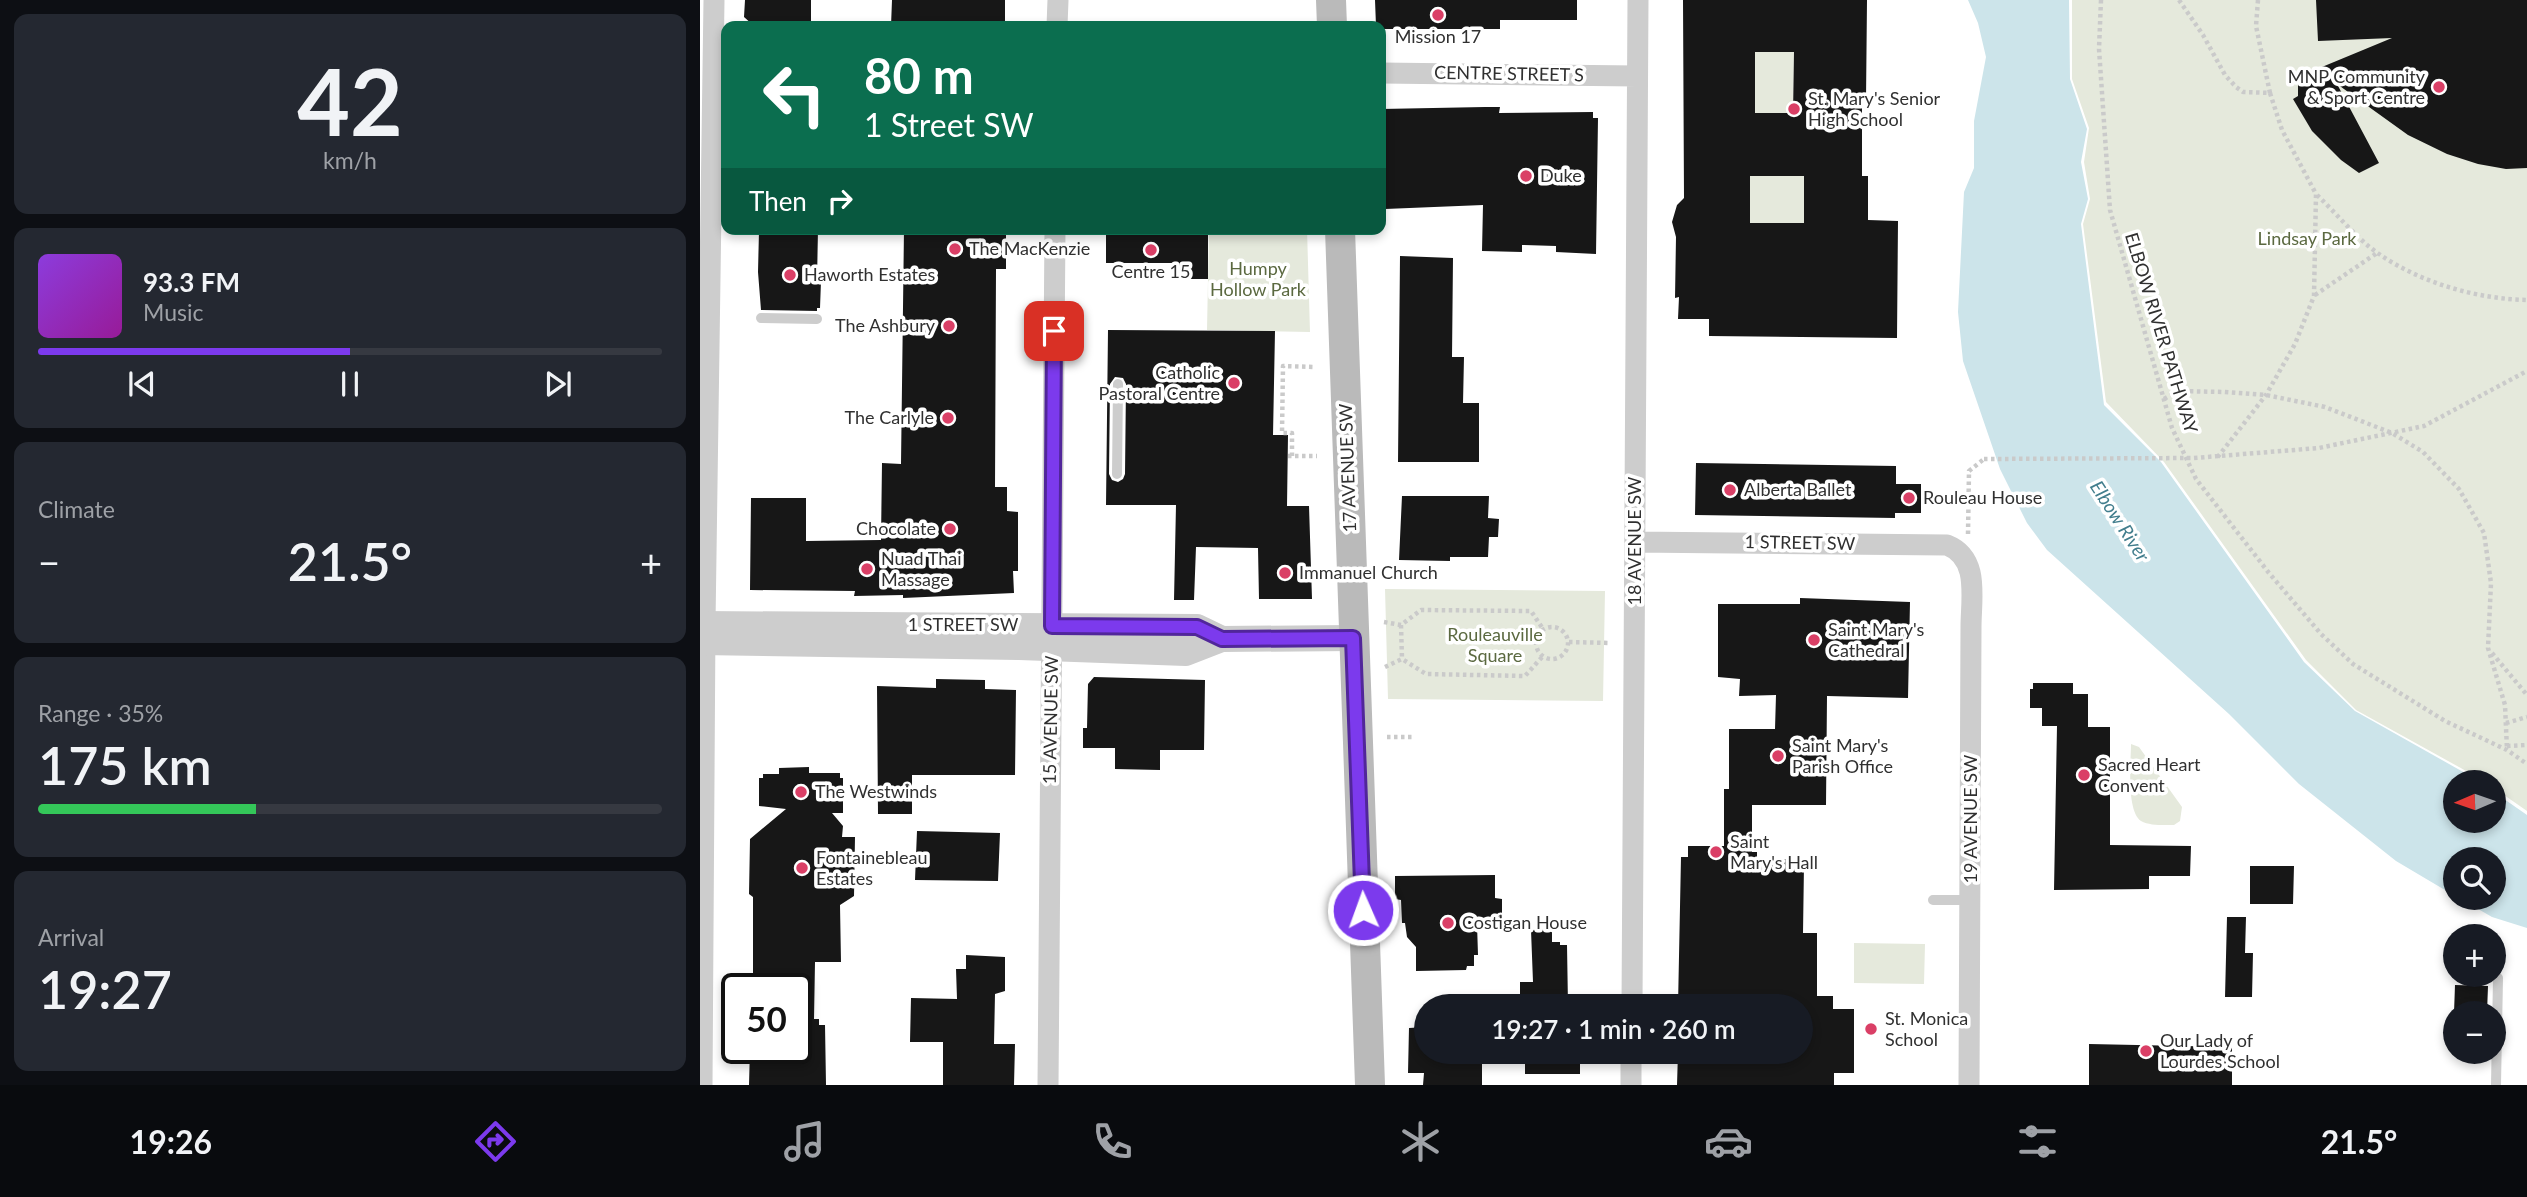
<!DOCTYPE html>
<html lang="en">
<head>
<meta charset="utf-8">
<style>
	body { margin:0; font-family:Lato,sans-serif; background:#242831; color:#f1f3f6; height:100vh; display:flex; flex-direction:column; font-size:26px; white-space:nowrap }
	* { box-sizing:border-box; margin:0 }
	p { font-size:23px; color:#9ea1a6 }
	.icon { flex:none; width:38px; height:38px; fill:none; stroke:currentColor; stroke-width:2; stroke-linecap:round; stroke-linejoin:round }
	.map { position:relative; flex:1; overflow:hidden }
	.sheet { display:flex; flex-direction:column; gap:14px; padding:14px; background:#0d0f14; width:700px }
	.sheet>* { flex:none }
	.banner { position:absolute; left:21px; top:21px; width:665px; height:214px; border-radius:14px; box-shadow:0 4px 10px #0003; background:#0b6e4f; color:#fff; overflow:hidden }
	.needle { width:46px; rotate:268deg }
	.tools { position:absolute; left:1743px; top:770px; display:grid; gap:14px }
	.tools a { display:grid; place-items:center; width:63px; height:63px; border-radius:50%; background:#171b24; box-shadow:0 4px 10px #0003; font-size:35px }
	.speed { position:absolute; left:21px; top:973px; display:flex; gap:14px; font-size:35px; font-weight:700; text-align:center }
	.speed>* { display:grid; place-content:center; width:91px; height:91px; border-radius:50%; background:#171b24; box-shadow:0 4px 10px #0003; line-height:1 }
	.speed .limit { border:4px solid #111; border-radius:10px; background:#fff; color:#111 }
	.pin { position:absolute; display:grid; place-items:center; width:60px; height:60px; color:#fff; margin:-30px; border-radius:14px; box-shadow:0 4px 10px #0006 }
	.me { position:absolute; width:77px; margin:-38px; rotate:358deg; stroke-linejoin:round; filter:drop-shadow(0 0 5px #0008) }
	.turn { display:flex; align-items:center; gap:24px; height:147px; padding:0 28px; font-size:32px }
	.turn .icon { width:91px; height:91px; stroke-width:2.5 }
	.turn b { display:block; font-size:49px; line-height:60px }
	.then { display:flex; align-items:center; height:66px; padding:0 28px; background:#0003; gap:14px; font-size:26px }
	.big { font-size:52px; font-weight:600; line-height:1.1 }
	.sheet .tile { flex:1; display:flex; flex-direction:column; justify-content:center; gap:10px; min-width:0; padding:0 24px; border-radius:14px; background:#242831 }
	.sheet .dial { align-items:center; gap:0 }
	.dial b { font-size:91px; line-height:1 }
	.song { display:flex; align-items:center; gap:21px }
	.cover { width:84px; height:84px; border-radius:10px; background:linear-gradient(135deg,hsl(270 70% 55%),hsl(300 70% 35%)) }
	.played { height:7px; border-radius:4px; background:linear-gradient(90deg,#7c3aed 50%,#363941 50%) }
	.keys { display:flex; justify-content:space-around; direction:ltr }
	.heat { display:flex; justify-content:space-between; align-items:center; font-size:38px; direction:ltr }
	.charge { height:10px; border-radius:5px; background:linear-gradient(90deg,#34c759 35%,#363941 0) }
	.trip { position:absolute; left:714px; top:994px; width:399px; height:70px; border-radius:35px; background:#171b24; box-shadow:0 4px 10px #0003; font-weight:600; line-height:70px; text-align:center }
	.menu { display:flex; height:112px; justify-content:space-around; align-items:center; background:#090b0e; color:#9ea1a6 }
	.menu .icon { width:49px; height:49px }
	.menu .current { color:#7c3aed }
	.menu b { font-size:32px; color:#f1f3f6 }
	main { display:flex; flex:1; min-height:0 }
	.map>svg:first-child { display:block }
	.green { fill:#e5e9dc }
	.water { fill:#cce4ea }
	.building { fill:#171717; fill-rule:evenodd }
	.lines { fill:none; stroke-linecap:round; stroke-linejoin:round }
	.path { stroke:#cacaca; stroke-width:4.5; stroke-dasharray:3.5 3.5; stroke-linecap:butt }
	.service { stroke:#cdcdcd; stroke-width:10 }
	.minor { stroke:#cdcdcd; stroke-width:21 }
	.tertiary { stroke:#cdcdcd; stroke-width:26 }
	.secondary { stroke:#bababa; stroke-width:30 }
	.path-bridge { stroke:#cacaca; stroke-width:4.5; stroke-dasharray:3.5 3.5; stroke-linecap:butt }
	.route-casing { stroke:#51269a; stroke-width:18 }
	.route { stroke:#7c3aed; stroke-width:12 }
	.poi-dot { fill:#da3f66; stroke:#fff; stroke-width:2.5 }
	.labels { text-anchor:middle; stroke-width:7; stroke-linejoin:round; paint-order:stroke }
	.poi-label { font-size:18px; fill:#303030; stroke:#fff; text-anchor:start }
	.street-label { font-size:18px; fill:#303030; stroke:#fff }
	.park-label { font-size:18px; fill:#5b6940; stroke:#fff }
	.water-label { font-size:19px; font-style:italic; fill:#427e8d; stroke:#fff }
</style>
</head>
<body>
<main>
<section class="sheet">
<div class="tile dial"><b>42</b><p>km/h</p></div>
<div class="tile">
<div class="song"><i class="cover"></i><div><b>93.3 FM</b><p>Music</p></div></div>
<div class="played"></div>
<div class="keys"><svg class="icon" aria-label="previous" viewBox="0 0 24 24"><path d="M18 5L8 12l10 7zM5 5v14"/></svg><svg class="icon" aria-label="pause" viewBox="0 0 24 24"><path d="M8 5v14M16 5v14"/></svg><svg class="icon" aria-label="next" viewBox="0 0 24 24"><path d="M6 5l10 7-10 7zM19 5v14"/></svg></div>
</div>
<div class="tile"><p>Climate</p>
<div class="heat"><a>−</a><b class="big">21.5°</b><a>+</a></div>
</div>
<div class="tile"><p>Range · 35%</p><b class="big">175 km</b><div class="charge"></div></div>
<div class="tile"><p>Arrival</p><b class="big">19:27</b></div>
</section>
<div class="map">
<svg width="1827" height="1085" viewBox="0 0 1827 1085">
	<rect width="100%" height="100%" fill="#fff"/>
	<!-- green -->
	<path class="green" d="M1372 0H1827V811L1794 788V782H1786L1656 710 1606 660 1464 462 1406 402 1383 224 1390 199 1384 162 1389 128 1372 79Z
		M1055 52H1094L1093 113H1055Z
		M1050 176H1104V223H1050Z
		M509 229H607L610 332 507 330Z
		M685 589 905 591 903 701 688 699Z
		M1431 744 1439 747 1482 807 1480 821 1474 825C1464 825 1450 826 1441 821 1426 811 1431 761 1431 744Z
		M1154 943 1225 944 1224 984 1154 983Z"/>
	<!-- water -->
	<path class="water" d="M1268 0H1369L1370 79 1387 129 1381 162 1388 199 1381 224 1404 405 1461 462 1604 662 1655 711 1781 782H1755V821H1794V792L1827 815V928L1792 917 1759 898H1794V859H1755V896L1696 861 1599 784 1529 714 1347 550 1327 523 1300 469 1263 361 1258 312 1264 192 1274 168V121L1286 57 1278 23Z"/>
	<!-- building -->
	<path class="building" d="M45 0H111V26H54L44 17Z
		M192 0H305V26H191Z
		M675 0H877V20H800V29H681V26H676Z
		M983 0H1167L1166 100H1162V176H1168V220L1198 221 1197 338 1009 336V319H978L979 297 975 298 976 237 972 222 977 205 984 198ZM1055 52H1094L1093 113H1055ZM1050 176H1104V223H1050Z
		M1616 0H1827V168L1806 169 1778 164 1747 154 1708 135 1637 84 1679 163 1659 173 1641 160 1612 131 1593 99 1598 96V82L1605 74 1692 38 1618 41Z
		M785 107H800L799 113 893 112V118H898L896 254 856 252V246L822 245V252L782 251 783 205 685 209 681 109Z
		M62 229H118L117 281H121L120 308H117V311L61 310 58 272 59 231Z
		M204 229H306V269H296L295 487H307V511L318 512V571H313L314 593 203 598V595L154 596 155 591 50 590 51 498H106V541L181 540 182 463 201 464Z
		M406 229H508V279H472L473 263H406Z
		M700 256 753 258 752 357H764L763 403H779V462H698Z
		M408 330 575 331 573 435H588L587 506H609L612 599H559L558 548 496 547 494 600H474L476 505H406ZM415 377 423 378 426 384 425 474 423 479 418 482 412 480 409 474 410 384Z
		M996 463 1196 466V484H1221V513H1195V518L995 515Z
		M702 496H789L788 518 799 519 798 537H789L788 557H750V561L699 560Z
		M1100 598 1210 602 1208 698 1127 696 1126 805H1052V852H1057V859H1097L1104 864 1103 933H1117V996H1133V1009H1154V1073H1134V1085H977L978 1052H1101V1006H978L981 857H988V846H1024V789H1029V729H1075L1076 695 1039 696 1040 679 1018 677V604H1100Z
		M394 677 505 680 504 750H460V770L415 769V748H383V728H387L388 684Z
		M236 679 285 680V689L316 690 315 775H212V814H178L177 686 236 688Z
		M1333 683H1373V694H1388V727H1410V845L1491 846 1490 876H1449V889L1354 890 1357 726H1342V708H1330V689H1333Z
		M109 767V773H140V778H143V813H132L143 826 142 837H155L154 896 140 905 141 962H115L114 1019H119V1025H125L126 1085H49L50 1048H96V989H53V897L49 894 50 839 86 809 59 806V778H63V774H79V768Z
		M217 831 300 833 298 881 215 880Z
		M1550 866H1594L1593 904H1550Z
		M795 875V898L802 899V923L777 924 778 955H774V966H767L766 970 716 971V947L707 937 705 923H702L701 900 695 899V876Z
		M1527 917H1546L1545 953H1553L1552 997H1525Z
		M852 929V942H860V945H867L868 1006H820V982H833L831 930Z
		M266 955 305 957V991L295 994 294 1044H315L314 1085H243V1042H210L211 998 257 999 256 969H266Z
		M1755 985 1788 986 1787 1013H1754Z
		M726 1027V1052H782V1085H723L724 1073H708L709 1028Z
		M1389 1044 1532 1047V1085H1389Z
		M880 1054V1074H825V1055Z"/>
	<g class="lines">
		<!-- path -->
		<path class="path" d="M1401 0 1399 49 1410 210 1472 428 1496 479 1569 573 1621 634 1653 664 1745 721 1807 750 1827 764
			M1479 0 1503 35 1525 75 1536 87 1543 92 1570 93 1582 130 1616 194 1614 296 1595 344 1566 395 1517 458
			M1558 0 1556 26 1570 93
			M1617 195C1637 214 1657 239 1679 254 1721 283 1777 299 1827 300
			M1615 295 1677 253
			M1464 399 1478 391 1524 392 1566 395 1625 407 1692 433 1723 452 1759 489 1784 533 1791 583 1788 648 1805 705 1807 750
			M588 456H617
			M592 456V433H582L583 366 615 367
			M1494 458 1619 448 1724 426 1827 371
			M1268 534 1269 471 1284 459
			M684 622 701 625 721 610 831 611 843 629
			M701 625 702 659
			M836 643a16 16 0 1 1 32 0a16 16 0 1 1-32 0Z
			M869 642 910 643
			M1792 653 1827 695
			M685 667 702 659 726 674 825 676 843 656
			M1806 723 1827 717
			M687 737H715
			M1807 746 1827 745"/>
		<!-- service -->
		<path class="service" d="M61 318 117 319
			M417 474 418 384
			M1233 900H1270
			M1796 1085 1798 978"/>
		<!-- minor -->
		<path class="minor" d="M357 26 358 0
			M681 73 937 76
			M935 542 1247 545C1280 558 1271 598 1271 627L1269 1085
			M932 1006 938 0
			M2 1085 5 624 14 0
			M348 1085 355 229
			M931 1085V1052"/>
		<!-- tertiary -->
		<path class="tertiary" d="M0 624 497 627 522 639
			M0 642 319 647 486 653 522 639 653 638"/>
		<!-- secondary -->
		<path class="secondary" d="M631 0 632 26
			M640 229 670 1085"/>
		<!-- path-bridge -->
		<path class="path-bridge" d="M1284 459 1494 458"/>
	</g>
	<g class="lines">
		<defs>
			<path id="route" d="M354 331 352 626 497 627 522 639 653 638 663 910"/>
		</defs>
		<!-- route casing -->
		<use href="#route" class="route-casing"/>
		<!-- route -->
		<use href="#route" class="route"/>
	</g>
	<!-- markers -->
	<g class="poi-dot">
		<circle cx="738" cy="15" r="7"/>
		<circle cx="1739" cy="87" r="7"/>
		<circle cx="1094" cy="109" r="7"/>
		<circle cx="826" cy="176" r="7"/>
		<circle cx="255" cy="249" r="7"/>
		<circle cx="451" cy="250" r="7"/>
		<circle cx="90" cy="275" r="7"/>
		<circle cx="249" cy="326" r="7"/>
		<circle cx="534" cy="383" r="7"/>
		<circle cx="248" cy="418" r="7"/>
		<circle cx="1030" cy="490" r="7"/>
		<circle cx="1209" cy="498" r="7"/>
		<circle cx="250" cy="529" r="7"/>
		<circle cx="167" cy="569" r="7"/>
		<circle cx="585" cy="573" r="7"/>
		<circle cx="1114" cy="640" r="7"/>
		<circle cx="1078" cy="756" r="7"/>
		<circle cx="1384" cy="775" r="7"/>
		<circle cx="101" cy="792" r="7"/>
		<circle cx="1016" cy="852" r="7"/>
		<circle cx="102" cy="868" r="7"/>
		<circle cx="748" cy="923" r="7"/>
		<circle cx="1171" cy="1029" r="7"/>
		<circle cx="1446" cy="1051" r="7"/>
	</g>
	<g class="labels">
		<!-- poi labels -->
		<g class="poi-label">
			<text x="738" y="43" text-anchor="middle">Mission 17</text>
			<text x="1725" y="83" text-anchor="end">MNP Community<tspan x="1725" dy="21">&amp; Sport Centre</tspan></text>
			<text x="1108" y="105">St. Mary's Senior<tspan x="1108" dy="21">High School</tspan></text>
			<text x="840" y="182">Duke</text>
			<text x="269" y="255">The MacKenzie</text>
			<text x="451" y="278" text-anchor="middle">Centre 15</text>
			<text x="104" y="281">Haworth Estates</text>
			<text x="235" y="332" text-anchor="end">The Ashbury</text>
			<text x="520" y="379" text-anchor="end">Catholic<tspan x="520" dy="21">Pastoral Centre</tspan></text>
			<text x="234" y="424" text-anchor="end">The Carlyle</text>
			<text x="1044" y="496">Alberta Ballet</text>
			<text x="1223" y="504">Rouleau House</text>
			<text x="236" y="535" text-anchor="end">Chocolate</text>
			<text x="181" y="565">Nuad Thai<tspan x="181" dy="21">Massage</tspan></text>
			<text x="599" y="579">Immanuel Church</text>
			<text x="1128" y="636">Saint Mary's<tspan x="1128" dy="21">Cathedral</tspan></text>
			<text x="1092" y="752">Saint Mary's<tspan x="1092" dy="21">Parish Office</tspan></text>
			<text x="1398" y="771">Sacred Heart<tspan x="1398" dy="21">Convent</tspan></text>
			<text x="115" y="798">The Westwinds</text>
			<text x="1030" y="848">Saint<tspan x="1030" dy="21">Mary's Hall</tspan></text>
			<text x="116" y="864">Fontainebleau<tspan x="116" dy="21">Estates</tspan></text>
			<text x="762" y="929">Costigan House</text>
			<text x="1185" y="1025">St. Monica<tspan x="1185" dy="21">School</tspan></text>
			<text x="1460" y="1047">Our Lady of<tspan x="1460" dy="21">Lourdes School</tspan></text>
		</g>
		<!-- street labels -->
		<g class="street-label">
			<text transform="translate(809 74) rotate(1)" y="6">CENTRE STREET S</text>
			<text transform="translate(1461 333) rotate(73)" y="6">ELBOW RIVER PATHWAY</text>
			<text transform="translate(648 468) rotate(-92)" y="6">17 AVENUE SW</text>
			<text transform="translate(935 541) rotate(-90)" y="6">18 AVENUE SW</text>
			<text transform="translate(1100 543) rotate(1)" y="6">1 STREET SW</text>
			<text x="263" y="631">1 STREET SW</text>
			<text transform="translate(351 720) rotate(-89)" y="6">15 AVENUE SW</text>
			<text transform="translate(1271 819) rotate(-90)" y="6">19 AVENUE SW</text>
		</g>
		<!-- park labels -->
		<g class="park-label">
			<text x="1607" y="245">Lindsay Park</text>
			<text x="558" y="275">Humpy<tspan x="558" dy="21">Hollow Park</tspan></text>
			<text x="795" y="641">Rouleauville<tspan x="795" dy="21">Square</tspan></text>
		</g>
		<!-- water labels -->
		<g class="water-label">
			<text transform="translate(1420 521) rotate(57)" y="7">Elbow River</text>
		</g>
	</g>
</svg>
<div class="tools">
<a><svg class="needle" viewBox="-14 -14 28 28"><path d="M0-13l5 13h-10z" fill="#e53935"/><path d="M0 13l5-13h-10z" fill="#9ea1a6"/></svg></a>
<a><svg class="icon" aria-label="search" viewBox="0 0 24 24"><circle cx="10" cy="10" r="6"/><path d="M15 15l6 6"/></svg></a>
<a>+</a>
<a>−</a>
</div>
<div class="speed"><div class="limit">50</div></div>
<div class="pin" style="left:354px;top:331px;background:#d93025"><svg class="icon" aria-label="arrive" viewBox="0 0 24 24"><path d="M6 21V4h12l-3 4 3 4H6"/></svg></div>
<svg class="me" style="left:663px;top:910px" viewBox="-20 -20 40 40"><circle r="17" fill="#7c3aed" stroke="#fff" stroke-width="3"/><path d="M0-11L8 9 0 5-8 9z" fill="#fff"/></svg>
<div class="trip">19:27 · 1 min · 260 m</div>
<div class="banner">
<div class="turn"><svg class="icon" aria-label="left" viewBox="0 0 24 24"><path d="M17 20v-9H6M10 6l-5 5 5 5"/></svg><div><b>80 m</b>1 Street SW</div></div>
<div class="then">Then<svg class="icon" aria-label="right" viewBox="0 0 24 24"><path d="M7 20v-9h11M14 6l5 5-5 5"/></svg></div>
</div>
</div>
</main>
<nav class="menu">
<b>19:26</b>
<svg class="icon current" aria-label="directions" viewBox="0 0 24 24"><path d="M12 3l9 9-9 9-9-9zM9 14v-3h6M13 9l2 2-2 2"/></svg>
<svg class="icon" aria-label="music" viewBox="0 0 24 24"><path d="M9 18V5l10-2v13"/><circle cx="6" cy="18" r="3"/><circle cx="16" cy="16" r="3"/></svg>
<svg class="icon" aria-label="phone" viewBox="0 0 24 24"><path d="M5 4h4l2 5-3 2q2 4 5 5l2-3 5 2v4C11 20 4 13 5 4z"/></svg>
<svg class="icon" aria-label="climate" viewBox="0 0 24 24"><path d="M12 3v18M4 7l16 10M4 17L20 7"/></svg>
<svg class="icon" aria-label="car" viewBox="0 0 24 24"><path d="M5 17H2v-5l4-1 3-4h7l3 4 3 1v5h-3M9 17h6M6 11h13"/><circle cx="7" cy="17" r="2"/><circle cx="17" cy="17" r="2"/></svg>
<svg class="icon" aria-label="filters" viewBox="0 0 24 24"><path d="M4 7h16M4 17h16"/><circle cx="9" cy="7" r="2"/><circle cx="15" cy="17" r="2"/></svg>
<b>21.5°</b>
</nav>
</body>
</html>
